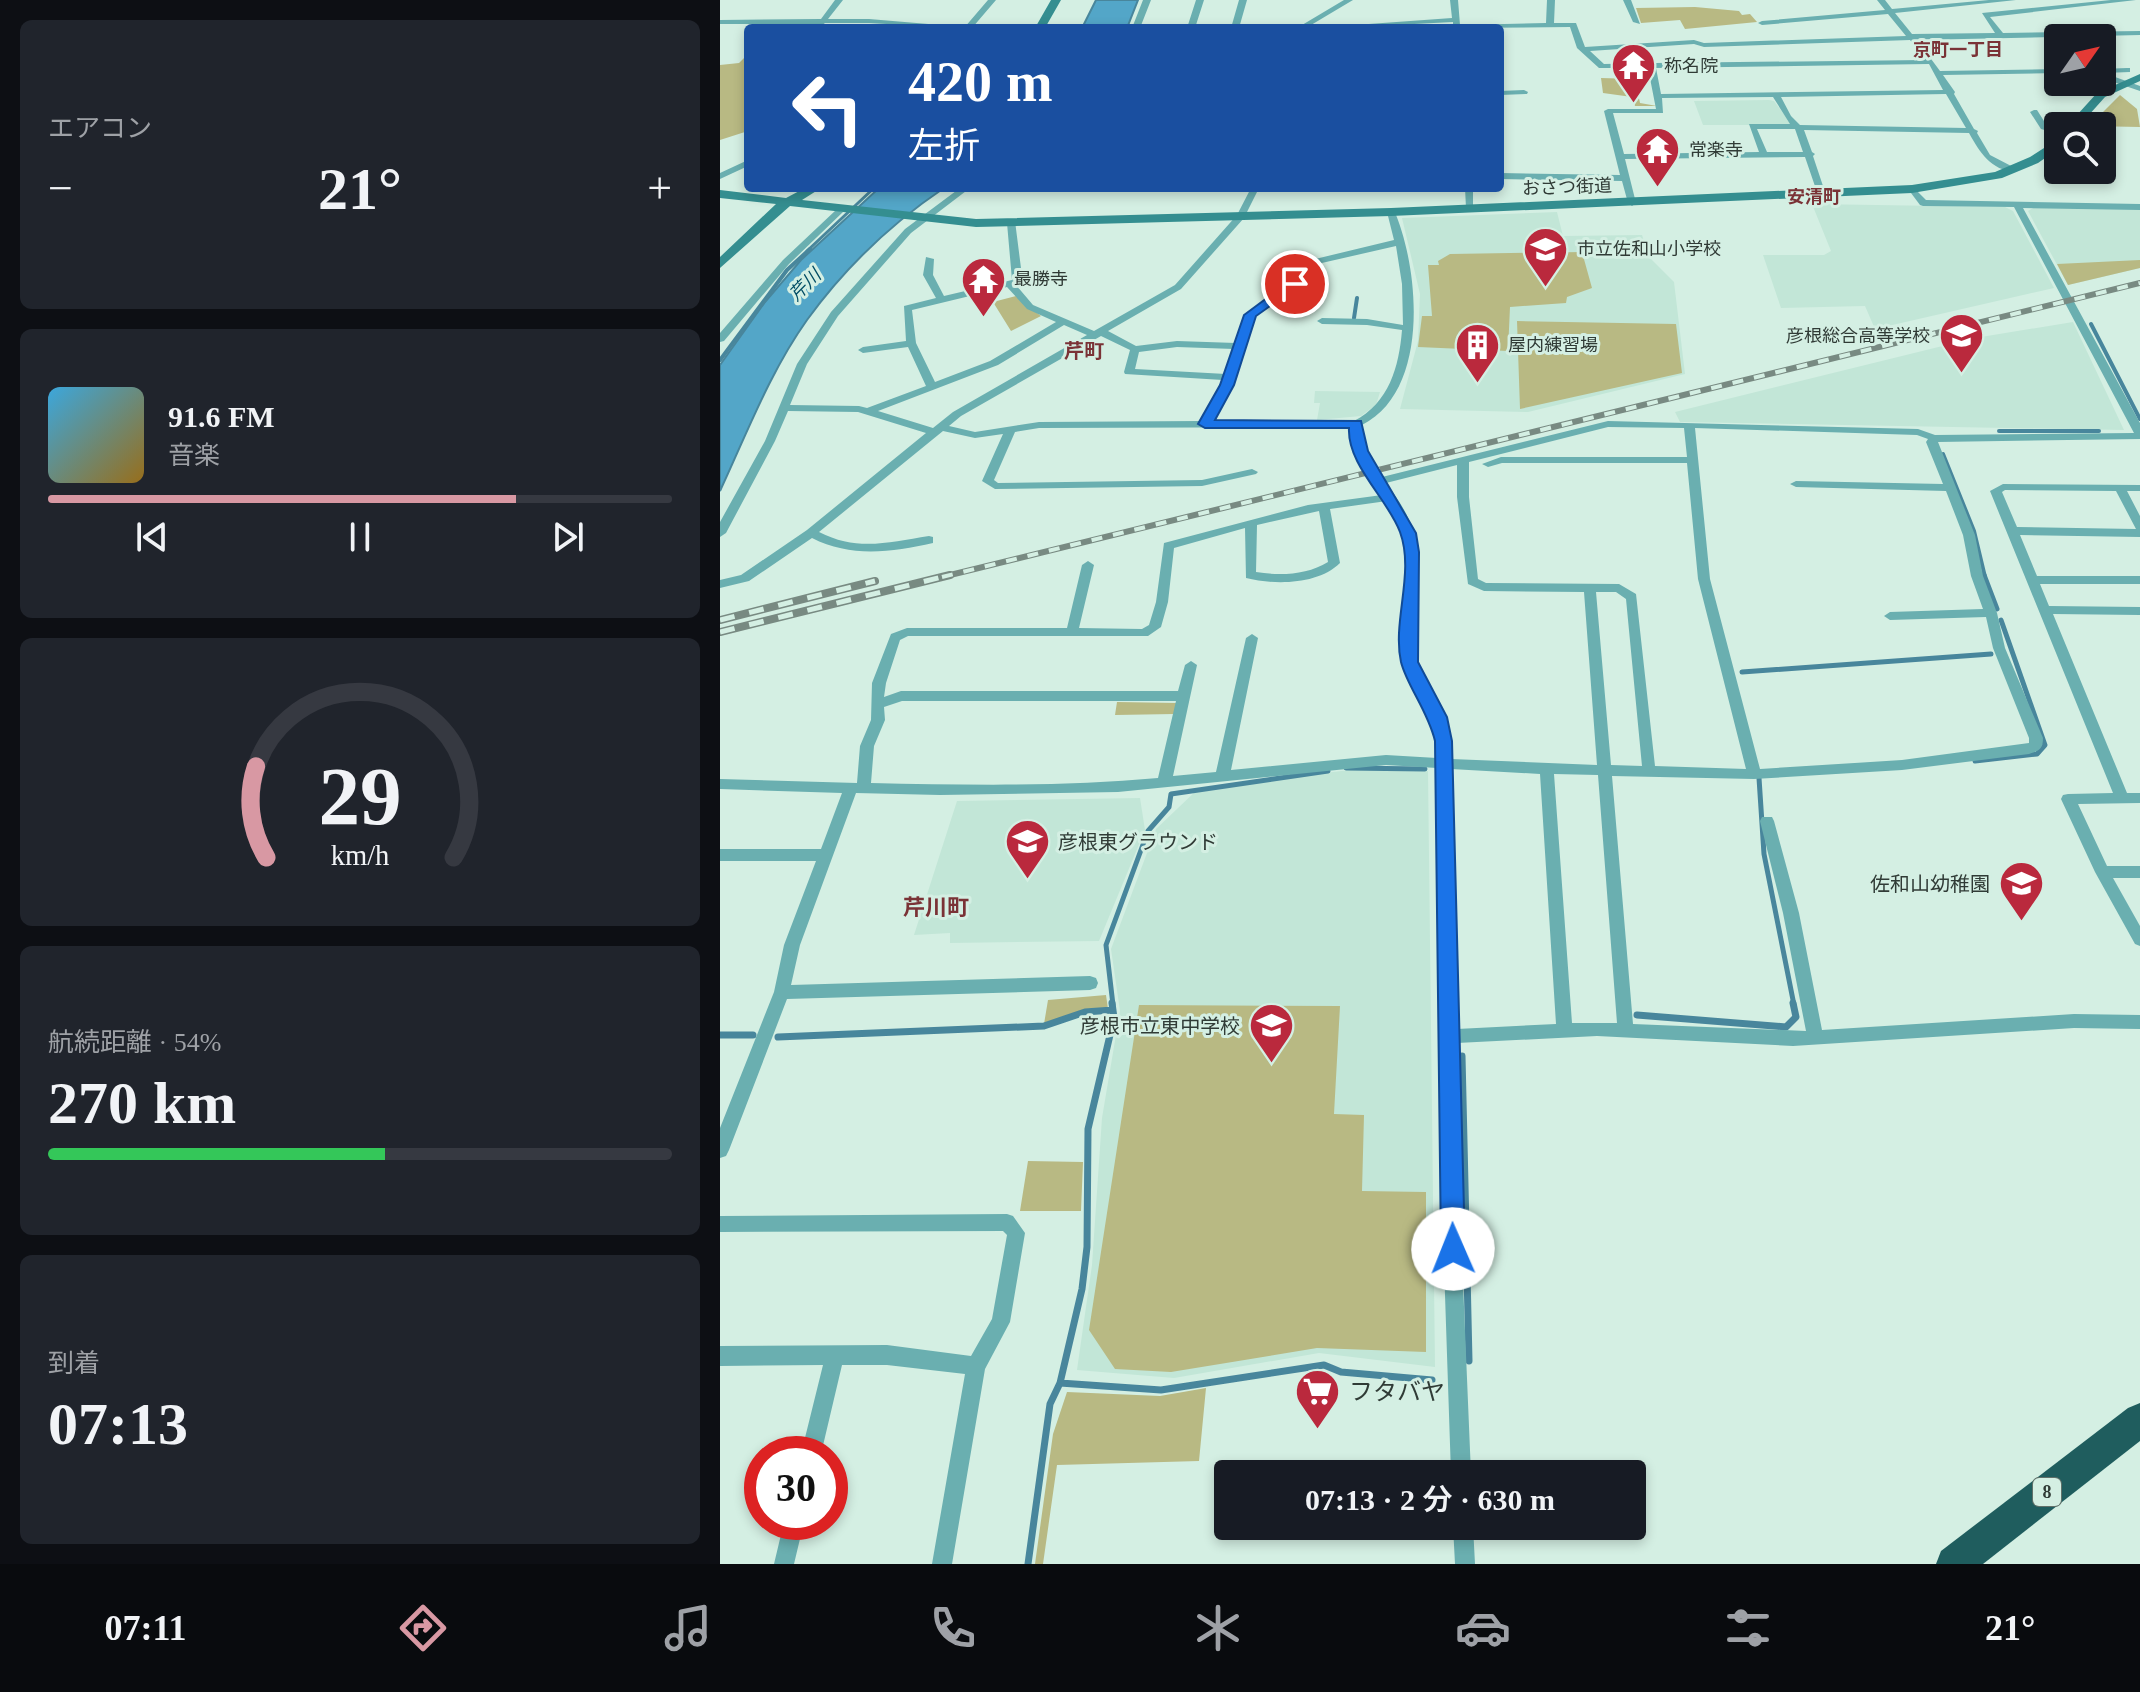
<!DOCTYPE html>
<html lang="ja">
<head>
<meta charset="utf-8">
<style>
	body { margin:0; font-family:"Times New Roman","Noto Sans JP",serif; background:#20242c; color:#f1f3f6; height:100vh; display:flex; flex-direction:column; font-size:30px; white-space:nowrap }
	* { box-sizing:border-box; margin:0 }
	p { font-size:26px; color:#9ea1a6 }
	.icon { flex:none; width:44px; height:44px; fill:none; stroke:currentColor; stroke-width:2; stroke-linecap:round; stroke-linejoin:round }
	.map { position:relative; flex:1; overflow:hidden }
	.side { display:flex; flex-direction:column; gap:20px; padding:20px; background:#0d0f14; width:720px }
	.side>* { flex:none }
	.hud { position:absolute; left:24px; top:24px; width:760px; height:168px; border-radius:8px; box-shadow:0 4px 12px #0003; background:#1a4fa0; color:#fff; overflow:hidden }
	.needle { width:52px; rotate:56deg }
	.buttons { position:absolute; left:1324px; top:24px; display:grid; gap:16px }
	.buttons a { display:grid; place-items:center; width:72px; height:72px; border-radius:8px; background:#171b24; box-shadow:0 4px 12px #0003; font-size:40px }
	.speed { position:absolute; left:24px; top:1436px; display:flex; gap:16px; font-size:40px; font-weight:700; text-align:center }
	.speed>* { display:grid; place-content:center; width:104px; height:104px; border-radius:50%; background:#171b24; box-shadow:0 4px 12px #0003; line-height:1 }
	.speed .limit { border:12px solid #d22; background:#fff; color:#111 }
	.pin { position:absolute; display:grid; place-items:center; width:68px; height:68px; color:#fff; margin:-34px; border:4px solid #fff; border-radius:50%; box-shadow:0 2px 8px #0007 }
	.me { position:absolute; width:88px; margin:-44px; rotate:359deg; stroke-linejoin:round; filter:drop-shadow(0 0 6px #0008) }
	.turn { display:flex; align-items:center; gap:28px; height:168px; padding:0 32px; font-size:36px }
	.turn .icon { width:104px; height:104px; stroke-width:2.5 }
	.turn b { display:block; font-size:56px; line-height:68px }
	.big { font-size:60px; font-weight:600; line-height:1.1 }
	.side .card { flex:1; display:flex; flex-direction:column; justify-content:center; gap:12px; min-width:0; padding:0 28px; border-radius:12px; background:#20242c }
	.side .dial { align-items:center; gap:0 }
	.dial svg { height:208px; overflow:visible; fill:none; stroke:#363941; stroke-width:7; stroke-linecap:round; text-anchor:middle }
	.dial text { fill:#f1f3f6; stroke:none }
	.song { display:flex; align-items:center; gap:24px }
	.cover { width:96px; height:96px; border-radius:12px; background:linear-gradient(135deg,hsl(200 70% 55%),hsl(40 70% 35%)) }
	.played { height:8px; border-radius:4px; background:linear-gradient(90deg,#d898a3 75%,#363941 75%) }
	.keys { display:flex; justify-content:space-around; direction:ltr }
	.heat { display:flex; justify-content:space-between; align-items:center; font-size:44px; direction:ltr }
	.charge { height:12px; border-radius:6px; background:linear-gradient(90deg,#34c759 54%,#363941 0) }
	.trip { position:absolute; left:494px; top:1460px; width:432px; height:80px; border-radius:8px; background:#171b24; box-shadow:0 4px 12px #0003; font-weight:600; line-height:80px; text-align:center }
	.dock { display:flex; height:128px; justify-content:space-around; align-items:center; background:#090b0e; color:#9ea1a6 }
	.dock .icon { width:56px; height:56px }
	.dock .current { color:#d898a3 }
	.dock b { font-size:36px; color:#f1f3f6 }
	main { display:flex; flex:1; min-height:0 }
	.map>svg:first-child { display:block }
	.built { fill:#c2e6d7 }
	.green { fill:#b8b983 }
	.water { fill:#53a6c8; stroke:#48869c; stroke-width:2 }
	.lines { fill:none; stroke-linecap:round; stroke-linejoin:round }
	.stream-far3 { stroke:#48869c; stroke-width:3 }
	.stream-far2 { stroke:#48869c; stroke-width:4 }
	.stream-far1 { stroke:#48869c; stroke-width:5 }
	.stream { stroke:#48869c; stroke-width:7 }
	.street { fill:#6aafb0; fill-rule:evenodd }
	.secondary { fill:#348e90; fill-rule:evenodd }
	.highway { fill:#1f5d5e; fill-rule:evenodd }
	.rail-far1-casing { stroke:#788a82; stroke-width:6 }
	.rail-casing { stroke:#788a82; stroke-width:8 }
	.rail-far1 { stroke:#d4efe3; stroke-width:4; stroke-dasharray:11; stroke-linecap:butt }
	.rail { stroke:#d4efe3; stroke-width:5; stroke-dasharray:15; stroke-linecap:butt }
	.route { fill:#1a73e8; stroke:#114b97; stroke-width:2 }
	.labels { text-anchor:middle; stroke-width:6; stroke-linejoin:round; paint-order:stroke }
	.far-neighbourhood-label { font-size:18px; font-weight:bold; fill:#7a3236; stroke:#d4efe3 }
	.far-poi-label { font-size:18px; fill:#303b36; stroke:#d4efe3; text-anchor:start }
	.far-street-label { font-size:18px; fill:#303b36; stroke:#d4efe3 }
	.far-water-label { font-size:18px; font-style:italic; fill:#024d65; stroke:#d4efe3 }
	.shield { fill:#d4efe3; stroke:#61716a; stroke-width:2 }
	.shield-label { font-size:18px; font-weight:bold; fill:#303b36 }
	.far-quarter-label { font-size:20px; font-weight:bold; fill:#7a3236; stroke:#d4efe3 }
	.poi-label { font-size:20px; fill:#303b36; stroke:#d4efe3; text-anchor:end }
	.neighbourhood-label { font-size:22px; font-weight:bold; fill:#7a3236; stroke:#d4efe3 }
	.near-poi-label { font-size:24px; fill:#303b36; stroke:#d4efe3; text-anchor:start }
</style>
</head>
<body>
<main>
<section class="side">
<div class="card"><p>エアコン</p>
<div class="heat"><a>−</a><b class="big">21°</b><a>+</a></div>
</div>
<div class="card">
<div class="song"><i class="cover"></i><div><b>91.6 FM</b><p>音楽</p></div></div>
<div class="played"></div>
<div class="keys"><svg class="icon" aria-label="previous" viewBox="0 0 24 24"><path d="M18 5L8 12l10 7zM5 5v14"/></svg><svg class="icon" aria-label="pause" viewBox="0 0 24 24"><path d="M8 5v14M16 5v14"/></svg><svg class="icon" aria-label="next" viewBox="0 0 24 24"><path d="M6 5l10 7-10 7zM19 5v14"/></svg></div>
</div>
<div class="card dial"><svg viewBox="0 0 100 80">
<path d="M14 69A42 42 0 1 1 86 69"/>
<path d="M14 69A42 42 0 0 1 10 34" stroke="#d898a3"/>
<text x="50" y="56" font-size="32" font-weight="700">29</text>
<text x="50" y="72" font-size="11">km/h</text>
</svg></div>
<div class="card"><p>航続距離 · 54%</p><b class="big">270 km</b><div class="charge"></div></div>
<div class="card"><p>到着</p><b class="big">07:13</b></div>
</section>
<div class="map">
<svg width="1420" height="1564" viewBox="0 0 1420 1564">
	<rect width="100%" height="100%" fill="#d4efe3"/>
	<!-- built -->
	<path class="built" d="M1049 100 1054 101 1072 125H983L974 101Z
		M1092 204 1285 207 1293 211 1334 288 1155 329 1145 306 1061 308 1043 255H1104L1111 251Z
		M1313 208 1420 209V268L1348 285 1308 211Z
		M837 212 843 236 922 235 929 257 954 282 965 374 808 412 680 409 698 341 700 294 682 218Z
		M1353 322 1404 430 960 422 955 412 1255 338Z
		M595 391 660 392 656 405 641 416 597 420 600 403H594Z
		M655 767 708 771 715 1367 599 1353 454 1378 357 1370 372 1265 382 1118 400 1011 391 949 436 829 479 788Z
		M420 798 425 830 379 941 230 943V933L194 935 237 801Z"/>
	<!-- green -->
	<path class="green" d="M975 7 1019 11 1022 15 1030 14 1037 22 965 29 960 20 921 23 916 8Z
		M28 54V131L0 140V65L19 63Z
		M881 78 915 79 920 103 937 106H915L912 97 883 93Z
		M1400 95 1417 109 1420 127 1369 126Z
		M862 252 872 288 847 297 846 303 790 307 788 351 698 347 702 316H712L708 265H719L718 261 730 254Z
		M1420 260V268L1348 285 1337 264Z
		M296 296 321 316 291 331 273 302Z
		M797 321 956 324 962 373 800 409Z
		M397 702 457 703 454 714 395 715Z
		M386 995 388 1009 364 1011 324 1024 328 1000Z
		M419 1005 620 1006 614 1114 644 1115 642 1191 706 1192V1352L597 1348 451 1372 395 1369 369 1330Z
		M308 1161 363 1162 361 1211H300Z
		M486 1388 479 1461 337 1465 323 1564H315L333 1434 347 1392 440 1396Z"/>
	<!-- water -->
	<path class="water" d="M376 0H418L407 28H362Z
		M159 188H224C172 223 124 269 87 320 50 372 27 433 0 491V365L45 302 81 260Z"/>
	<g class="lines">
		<!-- stream-far3 -->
		<path class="stream-far3" d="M87 251 154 188"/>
		<!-- stream-far2 -->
		<path class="stream-far2" d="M634 318 637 298
			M1371 324 1420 419
			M0 360 67 270 90 249
			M1279 431H1379
			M1223 454 1254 531 1265 577"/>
		<!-- stream-far1 -->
		<path class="stream-far1" d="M1264 575 1277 609
			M1022 672 1271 654
			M1255 761 1317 754 1325 745 1281 620
			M626 768 705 769
			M1039 778 1044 854 1074 1005
			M393 1005 386 945 428 831 449 807 451 794 608 771"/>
		<!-- stream -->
		<path class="stream" d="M917 1015 1066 1027 1076 1017 1073 1003
			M0 1035H33
			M58 1037 324 1026 365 1012 393 1010
			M742 1056 746 1228
			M747 1273 749 1361
			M340 1383 441 1390 604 1365 621 1372 712 1380
			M308 1564 330 1404 340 1383 362 1289 367 1247 368 1129 394 1018 392 1003"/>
		<!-- street -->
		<path class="street" d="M115 0H123L108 19H149L232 26 236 28 149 23H105L101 26 98 24H0V20L101 19Z
			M268 0H276L252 28H244Z
			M423 0H431L420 28H412Z
			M476 0H484L475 28H467Z
			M519 0H527L519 28H511Z
			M624 0H633L586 28H577Z
			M730 0H738L740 25 826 23 827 0H835L834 23H856L865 47 974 40 984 43 1186 36 1168 14 1042 25 1038 23 1042 21 1165 10 1157 0H1165L1172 9 1269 0H1296L1175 13 1192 34 1275 33 1262 13 1391 0H1416L1270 17 1283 33 1420 31V35L1197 40 1220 71 1338 69V73L1223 75 1235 92 1234 94 1254 129 1258 131 1257 133 1270 155 1295 168V172C1271 170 1260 153 1249 133L1084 130 1092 152 1095 154 1093 156 1106 195 1105 197 1098 195 1085 157 905 159 916 203 912 206 908 203 902 181 780 179V173L900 175 884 111 888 109H936L928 68H879L857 48 850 27 733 28V22L617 28 621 26 732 18ZM1190 40 1205 60 935 63 934 58 930 56 926 58 927 63 884 64 870 51 974 44 984 47ZM1209 64 1223 90 941 94 936 68ZM1226 94 1246 128 1080 125 1071 116 1061 97ZM1053 97 1070 124H1029L1039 152 904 154 893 113H943L942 98ZM1037 129H1075L1083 152H1047Z
			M903 0H911L920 24 913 22Z
			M1407 68H1410V72L1384 73 1420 86V91L1382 78V69Z
			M804 90 808 92 807 94 780 95V91Z
			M1314 110H1317L1329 129 1328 131 1321 129 1310 112Z
			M28 160V166L0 179V173Z
			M1192 186 1206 200 1420 204V210L1303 208 1420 423V439L1218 442 1255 535 1263 576 1277 613 1285 648 1323 738C1323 749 1319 751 1309 754L1182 770 1034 779 892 776 913 1024 1086 1031 1063 913 1040 821 1042 817H1052L1054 821 1079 913 1102 1030 1354 1014 1420 1015V1029L1354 1028 1073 1046 877 1036 737 1043 741 1235 751 1474H731L723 1235 717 768 666 765 398 792 220 795 136 793 80 945 71 985 370 976 376 978 378 983 376 988 370 990 67 999 9 1150 6 1156 0 1158V1128L54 992 64 945 96 861H0V849H101L122 793 0 789V779L137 783 140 746 151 720 152 683 171 634 187 628H347L362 565 368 561 374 565 359 628 422 629 429 625 436 602 444 543 588 505 662 495C648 475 633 455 631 427L319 428 295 432 274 480 278 483 482 480 532 469 538 472 536 474 482 486 275 489 262 481 283 434 255 438 223 431 99 532C138 552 169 542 209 536L213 537V543C172 552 131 558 92 538L29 581 0 588V580L21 575 87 530 206 433 138 412 68 411 55 441 6 533 0 537V522L45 441 77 364 111 312 185 229 240 188H250L191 233 118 316 87 364 70 405 139 406 147 408 206 386 188 347 143 353 138 350 143 347 186 341 184 306 216 298 203 275 206 257 214 259 213 275 224 296 292 280 287 223 295 221 302 276 340 270 345 273 296 285 313 305 374 331 455 285 517 215 531 188H539L524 218 461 289 388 331 416 346 457 341 516 343 527 313 572 282 587 261 674 240 667 212 674 210C700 270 710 391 642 425L647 454 662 477 888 421 1198 429 1215 435 1414 433 1294 207 1203 206 1200 205 1188 189ZM676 246 682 284 683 325 647 319 602 318 597 321 602 324 647 325 682 330C679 367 669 403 634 421H492L512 385 534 316 578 286 593 265ZM287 287 307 309 336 322 270 361 215 382 196 343 192 310ZM344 325 367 335 233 412 213 428 158 411 278 365ZM381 336 410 350 404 372 405 374 503 380 481 421 319 422 255 432 229 426 241 416ZM457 347 514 349 506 374 415 369 419 352ZM888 427 964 428 967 457H781L762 464 768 467 782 463H967L978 579 1026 769 935 766 916 594 899 584 766 583 758 579 749 497V462ZM975 428 1197 435 1208 439 1206 442 1223 484 1076 481 1070 484 1076 487 1226 491 1243 535 1251 576 1263 609 1170 612 1164 616 1170 620 1266 617 1273 648 1309 738V743L1182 760 1040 769 990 579ZM737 465V497L748 584 764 591 864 592 877 765 731 759C730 715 705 703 697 667 688 622 707 576 693 531 688 513 677 498 666 483ZM667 501C702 555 673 608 684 665 691 702 717 714 717 758L666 755 511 770 538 638 532 634 526 638 496 772 453 776 477 665 471 661 465 665 458 691H181L164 697 166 683 180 640 188 636H428L441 627 448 602 454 548 525 528 526 578C554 585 598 585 620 563L610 509ZM599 511 608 562C587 575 560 576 536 572L537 525ZM876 592H896L906 599 922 766 891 765ZM182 701H456L438 778C343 787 246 785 151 783L154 746 165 720 164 707ZM731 769 820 774 836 1024 737 1029ZM834 774 878 775 897 1023H852Z
			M745 188H753V210L746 208Z
			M116 210 123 212 69 264 4 341 0 342V333L63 260Z
			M1283 484 1420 485V491H1407L1420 516V537L1300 535 1317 576H1420V584H1320L1329 606 1420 607V615L1333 614 1407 793H1420V803L1358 804 1387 866H1420V878H1393L1420 926V946L1415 944 1375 872 1341 799 1343 795 1348 794 1393 793 1270 491ZM1285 490 1396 491 1416 529 1297 527 1282 492Z
			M287 1214 293 1216 305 1233 290 1322 265 1369 232 1564H212L245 1374 167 1365H122L101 1454H81L103 1365 0 1366V1346L167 1345 251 1356 272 1319 287 1235 283 1231 0 1232V1216Z
			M64 1522H84L74 1564H54Z
			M733 1526H753L755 1564H735Z"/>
		<!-- secondary -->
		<path class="secondary" d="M331 0H341L325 28H315Z
			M1420 74V81L1385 97 1359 126H1347L1377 93Z
			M1338 139V149L1318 163 1282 178 1192 193 671 216 256 227 70 206 0 268V257L56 204 0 198V190L66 198 85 188H101L82 200 256 219 671 208 1192 185 1275 172 1310 157Z"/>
		<!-- highway -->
		<path class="highway" d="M1420 1403V1441L1263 1564H1216L1221 1551 1408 1408Z"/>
		<defs>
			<path id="rail-far1" d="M222 577 1420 283"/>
			<path id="rail" d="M0 620 155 581
				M0 632 230 575"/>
		</defs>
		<!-- rail-far1 casing -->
		<use href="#rail-far1" class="rail-far1-casing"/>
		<!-- rail casing -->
		<use href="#rail" class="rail-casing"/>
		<!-- rail-far1 -->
		<use href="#rail-far1" class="rail-far1"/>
		<!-- rail -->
		<use href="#rail" class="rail"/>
	</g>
	<!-- route -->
	<path class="route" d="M570 281 581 284 536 316 514 385 495 420 641 421 648 451 696 533 699 552 698 662 727 717 732 741 745 1249 741 1257 733 1260 724 1257 721 1249 715 741C708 711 687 686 681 662 672 621 695 573 680 532 668 499 627 465 629 428H485L478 424 500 385 524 315Z"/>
	<!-- icons -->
	<defs>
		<symbol id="temple-pin" viewBox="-11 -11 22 30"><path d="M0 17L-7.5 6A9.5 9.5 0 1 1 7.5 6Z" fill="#ba293d" stroke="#d4efe3"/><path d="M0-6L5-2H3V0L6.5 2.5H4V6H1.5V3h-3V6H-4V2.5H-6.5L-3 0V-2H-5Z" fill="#fff"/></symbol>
		<symbol id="school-pin" viewBox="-11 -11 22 30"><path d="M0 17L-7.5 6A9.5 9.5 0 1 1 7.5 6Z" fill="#ba293d" stroke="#d4efe3"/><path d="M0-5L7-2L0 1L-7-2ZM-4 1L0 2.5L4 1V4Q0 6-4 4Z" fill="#fff"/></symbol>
		<symbol id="building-pin" viewBox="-11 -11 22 30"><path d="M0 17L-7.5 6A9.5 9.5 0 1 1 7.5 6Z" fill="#ba293d" stroke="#d4efe3"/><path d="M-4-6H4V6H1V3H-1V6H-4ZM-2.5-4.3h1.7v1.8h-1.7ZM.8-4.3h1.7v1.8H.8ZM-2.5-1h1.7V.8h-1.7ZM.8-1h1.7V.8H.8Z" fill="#fff"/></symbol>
		<symbol id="supermarket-pin" viewBox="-11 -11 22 30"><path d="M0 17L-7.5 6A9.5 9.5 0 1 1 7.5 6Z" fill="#ba293d" stroke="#d4efe3"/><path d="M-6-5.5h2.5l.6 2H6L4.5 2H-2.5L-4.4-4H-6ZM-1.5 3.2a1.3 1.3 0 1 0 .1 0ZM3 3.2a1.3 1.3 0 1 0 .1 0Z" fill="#fff"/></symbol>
	</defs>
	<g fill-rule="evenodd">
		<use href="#temple-pin" x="888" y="40" width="51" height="69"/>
		<use href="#temple-pin" x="912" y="124" width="51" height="69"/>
		<use href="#school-pin" x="800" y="224" width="51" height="69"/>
		<use href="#temple-pin" x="238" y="254" width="51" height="69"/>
		<use href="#school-pin" x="1216" y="310" width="51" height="69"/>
		<use href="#building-pin" x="732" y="320" width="51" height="69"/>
		<use href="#school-pin" x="282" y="816" width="51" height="69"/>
		<use href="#school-pin" x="1276" y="858" width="51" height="69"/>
		<use href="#school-pin" x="526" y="1000" width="51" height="69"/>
		<use href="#supermarket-pin" x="572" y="1366" width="51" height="69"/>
	</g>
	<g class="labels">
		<!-- far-neighbourhood labels -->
		<g class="far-neighbourhood-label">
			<text x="1238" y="56">京町一丁目</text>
			<text x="1094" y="203">安清町</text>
		</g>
		<!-- far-poi labels -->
		<g class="far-poi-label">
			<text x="944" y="72">称名院</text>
			<text x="969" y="156">常楽寺</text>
			<text x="857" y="255">市立佐和山小学校</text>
			<text x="294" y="285">最勝寺</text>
			<text x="1210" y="342" text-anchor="end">彦根総合高等学校</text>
			<text x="788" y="351">屋内練習場</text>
		</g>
		<!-- far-street labels -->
		<g class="far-street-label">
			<text transform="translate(847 187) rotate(-2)" y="6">おさつ街道</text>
		</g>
		<!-- far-water labels -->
		<g class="far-water-label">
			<text transform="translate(85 285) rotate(-45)" y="6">芹川</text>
		</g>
		<!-- shield labels -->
		<rect class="shield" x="1313" y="1478" width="28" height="28" rx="6"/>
		<g class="shield-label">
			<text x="1327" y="1498">8</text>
		</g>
		<!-- far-quarter labels -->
		<g class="far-quarter-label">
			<text x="364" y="358">芹町</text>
		</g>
		<!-- poi labels -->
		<g class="poi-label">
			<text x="338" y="849" text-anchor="start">彦根東グラウンド</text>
			<text x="1270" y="891">佐和山幼稚園</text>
			<text x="520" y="1033">彦根市立東中学校</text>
		</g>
		<!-- neighbourhood labels -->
		<g class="neighbourhood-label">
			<text x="216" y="915">芹川町</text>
		</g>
		<!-- near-poi labels -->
		<g class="near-poi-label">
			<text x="629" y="1400">フタバヤ</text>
		</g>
	</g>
</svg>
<div class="buttons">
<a><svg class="needle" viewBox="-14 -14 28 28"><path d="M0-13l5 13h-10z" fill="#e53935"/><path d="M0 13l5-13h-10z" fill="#9ea1a6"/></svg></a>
<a><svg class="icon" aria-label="search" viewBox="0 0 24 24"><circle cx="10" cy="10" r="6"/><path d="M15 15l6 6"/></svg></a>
</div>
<div class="speed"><div class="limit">30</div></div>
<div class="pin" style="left:575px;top:284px;background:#d93025"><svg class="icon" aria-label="arrive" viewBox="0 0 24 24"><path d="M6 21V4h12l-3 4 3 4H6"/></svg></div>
<svg class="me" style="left:733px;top:1249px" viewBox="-20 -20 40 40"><circle r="19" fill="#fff"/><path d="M0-13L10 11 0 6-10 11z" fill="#1a73e8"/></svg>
<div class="trip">07:13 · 2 分 · 630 m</div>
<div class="hud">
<div class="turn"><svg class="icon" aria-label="left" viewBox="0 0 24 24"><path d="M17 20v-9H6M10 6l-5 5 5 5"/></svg><div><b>420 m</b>左折</div></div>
</div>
</div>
</main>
<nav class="dock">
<b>07:11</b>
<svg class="icon current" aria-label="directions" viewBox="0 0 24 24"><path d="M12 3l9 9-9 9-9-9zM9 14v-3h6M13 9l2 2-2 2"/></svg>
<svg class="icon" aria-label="music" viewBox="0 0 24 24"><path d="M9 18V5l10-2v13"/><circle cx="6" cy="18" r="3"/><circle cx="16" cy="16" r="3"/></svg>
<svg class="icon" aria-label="phone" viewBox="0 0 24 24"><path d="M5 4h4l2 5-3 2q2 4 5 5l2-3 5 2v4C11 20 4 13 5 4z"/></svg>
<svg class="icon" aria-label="climate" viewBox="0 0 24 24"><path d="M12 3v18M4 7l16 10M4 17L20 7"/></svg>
<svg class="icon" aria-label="car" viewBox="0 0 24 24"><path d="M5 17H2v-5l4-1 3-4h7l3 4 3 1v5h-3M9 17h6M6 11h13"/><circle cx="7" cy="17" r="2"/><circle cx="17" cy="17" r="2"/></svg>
<svg class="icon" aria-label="filters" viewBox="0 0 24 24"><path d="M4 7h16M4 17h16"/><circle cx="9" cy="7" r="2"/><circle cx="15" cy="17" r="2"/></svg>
<b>21°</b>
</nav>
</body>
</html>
